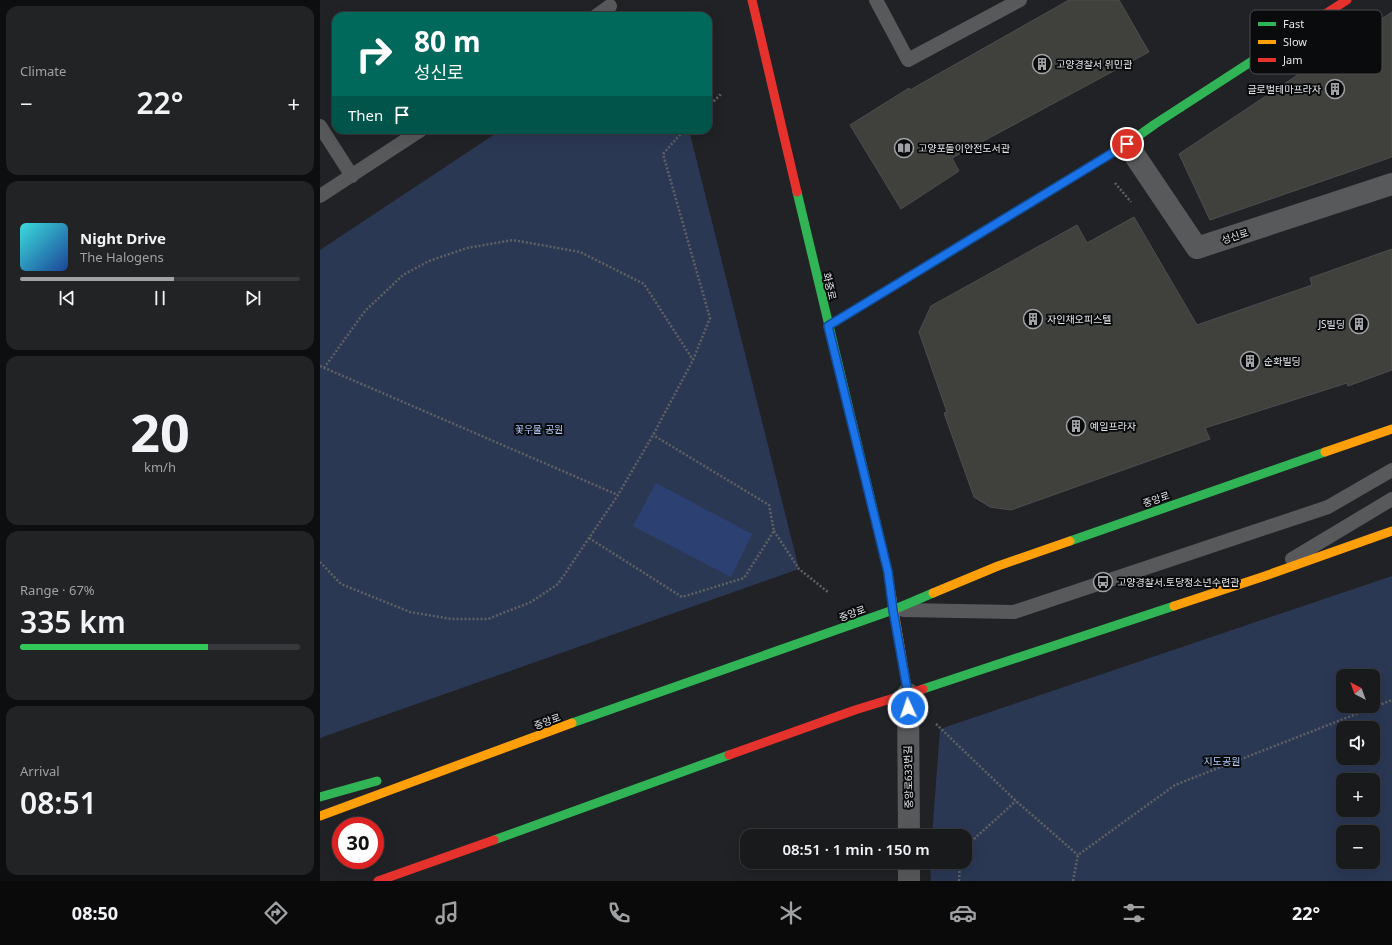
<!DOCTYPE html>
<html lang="en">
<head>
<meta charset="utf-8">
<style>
	body { margin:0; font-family:"Noto Sans","Noto Sans KR",sans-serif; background:#212325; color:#f1f3f6; height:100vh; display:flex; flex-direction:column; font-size:15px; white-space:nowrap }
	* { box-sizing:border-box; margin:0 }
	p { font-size:13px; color:#9fa1a3 }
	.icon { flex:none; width:22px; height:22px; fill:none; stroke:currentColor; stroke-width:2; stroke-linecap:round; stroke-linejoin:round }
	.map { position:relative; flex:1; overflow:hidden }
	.drawer { display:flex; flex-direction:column; gap:6px; padding:6px; background:#0d0e0f; width:320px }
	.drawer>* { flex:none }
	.top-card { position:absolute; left:12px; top:12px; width:380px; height:122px; border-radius:12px; box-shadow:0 4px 16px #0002,0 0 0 1px #36383b; background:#00695c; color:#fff; overflow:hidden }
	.needle { width:26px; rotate:319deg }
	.buttons { position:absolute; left:1016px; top:669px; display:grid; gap:8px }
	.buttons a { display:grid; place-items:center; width:44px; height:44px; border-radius:8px; background:#181a1c; box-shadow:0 4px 16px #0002,0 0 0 1px #36383b; font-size:20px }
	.speed { position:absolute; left:12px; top:817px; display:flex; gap:8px; font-size:20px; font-weight:700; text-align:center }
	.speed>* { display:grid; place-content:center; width:52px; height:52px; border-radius:50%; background:#181a1c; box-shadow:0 4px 16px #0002,0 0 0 1px #36383b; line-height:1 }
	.speed .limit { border:6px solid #d22; background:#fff; color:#111 }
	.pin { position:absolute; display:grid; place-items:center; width:34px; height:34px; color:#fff; margin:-17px; border:2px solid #fff; border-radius:50%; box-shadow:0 1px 4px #0007 }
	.me { position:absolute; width:44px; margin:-22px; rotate:357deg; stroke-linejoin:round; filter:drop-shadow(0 0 3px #0008) }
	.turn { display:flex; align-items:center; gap:14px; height:84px; padding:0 16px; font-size:18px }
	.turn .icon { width:52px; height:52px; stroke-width:2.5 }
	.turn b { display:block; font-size:28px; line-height:34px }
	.then { display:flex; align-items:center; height:38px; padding:0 16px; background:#0003; gap:8px; font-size:15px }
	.big { font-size:30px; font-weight:600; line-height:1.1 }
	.drawer .tile { flex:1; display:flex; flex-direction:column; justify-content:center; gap:6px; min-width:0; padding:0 14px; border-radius:12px; background:#212325 }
	.drawer .dial { align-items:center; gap:0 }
	.dial b { font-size:52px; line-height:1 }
	.song { display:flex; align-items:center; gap:12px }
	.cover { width:48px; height:48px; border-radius:6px; background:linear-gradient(135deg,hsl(180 70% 55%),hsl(220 70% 35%)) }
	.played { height:4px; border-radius:2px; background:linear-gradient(90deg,#a0a2a6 55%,#36383b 55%) }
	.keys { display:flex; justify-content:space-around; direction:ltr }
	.heat { display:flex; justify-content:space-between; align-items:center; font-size:22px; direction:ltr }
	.charge { height:6px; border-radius:3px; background:linear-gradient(90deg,#34c759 67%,#36383b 0) }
	.trip { position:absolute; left:420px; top:829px; width:232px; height:40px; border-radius:12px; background:#181a1c; box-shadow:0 4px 16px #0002,0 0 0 1px #36383b; font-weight:600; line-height:40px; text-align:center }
	.tabs { display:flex; height:64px; justify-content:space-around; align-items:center; background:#0a0a0b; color:#9fa1a3 }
	.tabs .icon { width:28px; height:28px }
	.tabs .current { color:#a0a2a6 }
	.tabs b { font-size:18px; color:#f1f3f6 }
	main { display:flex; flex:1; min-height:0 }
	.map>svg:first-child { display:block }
	.green { fill:#2b3854; fill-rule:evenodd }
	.water { fill:#2c4172 }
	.building { fill:#40413d; stroke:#4d4e4f }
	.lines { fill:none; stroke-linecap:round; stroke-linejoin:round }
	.path { stroke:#606162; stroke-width:2.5; stroke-dasharray:2 2; stroke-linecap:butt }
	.lane { stroke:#57595b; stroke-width:14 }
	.street { stroke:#57595b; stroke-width:22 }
	.fast { stroke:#30b455; stroke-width:9 }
	.slow { stroke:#ff9f0a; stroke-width:9 }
	.jam { stroke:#e5322d; stroke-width:9 }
	.route-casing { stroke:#114b97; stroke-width:10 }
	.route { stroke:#1a73e8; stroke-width:7 }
	.labels { text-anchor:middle; stroke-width:4; stroke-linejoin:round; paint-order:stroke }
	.poi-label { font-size:10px; fill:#e5e7eb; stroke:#090b0d; text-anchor:start }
	.street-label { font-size:10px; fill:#e5e7eb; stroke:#090b0d }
	.park-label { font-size:10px; fill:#b2cafc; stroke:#090b0d }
	.key { fill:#090b0d; stroke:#4b4d50; stroke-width:1 }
	.key-label { font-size:11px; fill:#e5e7eb }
</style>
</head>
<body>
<main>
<section class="drawer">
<div class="tile"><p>Climate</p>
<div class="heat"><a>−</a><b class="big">22°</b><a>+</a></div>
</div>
<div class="tile">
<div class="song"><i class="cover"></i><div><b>Night Drive</b><p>The Halogens</p></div></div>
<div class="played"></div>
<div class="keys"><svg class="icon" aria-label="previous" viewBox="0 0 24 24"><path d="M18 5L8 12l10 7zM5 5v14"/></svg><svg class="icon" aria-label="pause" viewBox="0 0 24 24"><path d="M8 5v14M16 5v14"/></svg><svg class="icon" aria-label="next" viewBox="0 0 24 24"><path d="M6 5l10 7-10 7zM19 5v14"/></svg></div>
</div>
<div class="tile dial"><b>20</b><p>km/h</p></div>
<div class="tile"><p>Range · 67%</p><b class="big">335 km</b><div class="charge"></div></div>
<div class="tile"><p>Arrival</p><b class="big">08:51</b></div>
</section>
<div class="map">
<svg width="1072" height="881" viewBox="0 0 1072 881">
	<rect width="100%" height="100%" fill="#202225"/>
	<!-- green -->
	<path class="green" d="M181 130H369L479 569 0 738V250Z
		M1072 576V881H611L610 862H645V836H612L620 729ZM1023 676H1053V706H1023ZM1023 728H1053V758H1023ZM1023 780H1053V810H1023ZM1023 832H1053V862H1023Z"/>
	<!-- water -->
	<path class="water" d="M336 483 432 534 411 577 313 526Z"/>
	<!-- building -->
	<path class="building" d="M749 0H799L829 52 632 158 639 171 581 209 530 125 589 88 590 90Z
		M1072 12V157L890 220 859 154Z
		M814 217 877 325 992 285 990 278 1072 249V370L1028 386 1027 383 885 428 890 439 691 510 670 507 654 497 624 413 627 412 599 332 611 306 757 225 767 243Z"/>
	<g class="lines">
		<!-- path -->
		<path class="path" d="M388 107 402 93
			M795 183 811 202
			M0 366 298 495
			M4 368 45 311 83 275 109 261 147 248 193 240 260 252 324 284 373 360
			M454 531 479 569 508 592
			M269 538 362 597 424 578 454 531 449 505 333 435
			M0 562 21 584 90 612 131 619H168L211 602 238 584 298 495 333 435 373 360 390 318 343 154 364 130
			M616 724 696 801 758 855
			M645 847 696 801
			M639 881 640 862
			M753 881 758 855 855 785 1072 700"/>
		<!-- lane -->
		<path class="lane" d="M556 0 588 60 700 0
			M276 16 290 6
			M0 126 32 176
			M0 196 101 130
			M972 559 1072 499
			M583 610 694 612 1008 507 1072 470"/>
		<!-- street -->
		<path class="street" d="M807 144 877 248 1072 184
			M588 694 589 836
			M589 862V881"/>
		<!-- fast -->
		<path class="fast" d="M477 192 568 572 570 587
			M508 326 807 144 835 124 977 32
			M750 541 1005 452
			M603 689 854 606
			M252 723 573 610 613 593
			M0 797 57 781
			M174 840 409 755"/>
		<!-- slow -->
		<path class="slow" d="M1005 452 1072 429
			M570 587 588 694
			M613 593 678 566 750 541
			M854 606 939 578 1072 531
			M0 816 252 723"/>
		<!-- jam -->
		<path class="jam" d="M432 0 477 192
			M977 32 1027 0
			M409 755 535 710 603 689
			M58 881 174 840"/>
	</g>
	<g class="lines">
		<defs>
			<path id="route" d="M588 708V694L573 610 568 572 508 326 807 144"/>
		</defs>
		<!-- route casing -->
		<use href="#route" class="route-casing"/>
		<!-- route -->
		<use href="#route" class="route"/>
	</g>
	<!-- icons -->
	<defs>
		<symbol id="building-ring" viewBox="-11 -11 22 22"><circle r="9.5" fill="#090b0d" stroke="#a0a2a6" stroke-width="1.5"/><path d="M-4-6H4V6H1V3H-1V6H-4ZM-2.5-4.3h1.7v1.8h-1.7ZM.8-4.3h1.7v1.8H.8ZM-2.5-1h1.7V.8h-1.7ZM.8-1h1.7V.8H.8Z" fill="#a0a2a6"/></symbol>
		<symbol id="library-ring" viewBox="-11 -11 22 22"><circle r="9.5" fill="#090b0d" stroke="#a0a2a6" stroke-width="1.5"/><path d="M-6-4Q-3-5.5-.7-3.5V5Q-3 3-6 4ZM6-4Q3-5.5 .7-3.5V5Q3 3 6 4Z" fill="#a0a2a6"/></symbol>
		<symbol id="bus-ring" viewBox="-11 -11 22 22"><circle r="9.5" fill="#090b0d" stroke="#a0a2a6" stroke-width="1.5"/><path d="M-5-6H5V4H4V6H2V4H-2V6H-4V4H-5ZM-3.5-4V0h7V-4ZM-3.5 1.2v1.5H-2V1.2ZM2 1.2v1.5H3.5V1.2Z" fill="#a0a2a6"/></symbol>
	</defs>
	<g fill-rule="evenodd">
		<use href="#building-ring" x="711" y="53" width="22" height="22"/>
		<use href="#building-ring" x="1004" y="78" width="22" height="22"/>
		<use href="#library-ring" x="573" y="137" width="22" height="22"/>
		<use href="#building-ring" x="702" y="308" width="22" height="22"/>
		<use href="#building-ring" x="1028" y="313" width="22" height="22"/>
		<use href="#building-ring" x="919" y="350" width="22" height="22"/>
		<use href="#building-ring" x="745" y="415" width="22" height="22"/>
		<use href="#bus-ring" x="772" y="571" width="22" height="22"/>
	</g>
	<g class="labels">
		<!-- poi labels -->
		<g class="poi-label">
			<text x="736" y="68">고양경찰서 위민관</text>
			<text x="1001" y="93" text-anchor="end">글로벌테마프라자</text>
			<text x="598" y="152">고양포돌이안전도서관</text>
			<text x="727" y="323">자인채오피스텔</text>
			<text x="1025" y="328" text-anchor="end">JS빌딩</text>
			<text x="944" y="365">순화빌딩</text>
			<text x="770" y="430">예일프라자</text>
			<text x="797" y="586">고양경찰서.토당청소년수련관</text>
		</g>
		<!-- street labels -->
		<g class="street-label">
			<text transform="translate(915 236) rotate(-18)" y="4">성신로</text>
			<text transform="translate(510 286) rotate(77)" y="4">화중로</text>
			<text transform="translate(836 499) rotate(-19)" y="4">중앙로</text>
			<text transform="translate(532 613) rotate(-20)" y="4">중앙로</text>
			<text transform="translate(227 721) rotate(-20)" y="4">중앙로</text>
			<text transform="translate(588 777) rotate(-91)" y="4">중앙로633번길</text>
		</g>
		<!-- park labels -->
		<g class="park-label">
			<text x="219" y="433">꽃우물 공원</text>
			<text x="902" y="765">지도공원</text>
		</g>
	</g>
	<!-- legend -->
	<rect x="930" y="10" width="132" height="64" rx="6" class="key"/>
	<rect x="938" y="22" width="18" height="4" fill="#30b455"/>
	<rect x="938" y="40" width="18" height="4" fill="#ff9f0a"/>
	<rect x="938" y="58" width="18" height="4" fill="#e5322d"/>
	<g class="key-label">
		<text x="963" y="28">Fast</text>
		<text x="963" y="46">Slow</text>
		<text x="963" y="64">Jam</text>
	</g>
</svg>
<div class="buttons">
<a><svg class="needle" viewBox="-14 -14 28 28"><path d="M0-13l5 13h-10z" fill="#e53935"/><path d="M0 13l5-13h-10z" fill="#9fa1a3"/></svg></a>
<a><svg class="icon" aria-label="sound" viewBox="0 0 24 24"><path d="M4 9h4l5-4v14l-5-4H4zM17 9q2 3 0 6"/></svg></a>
<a>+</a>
<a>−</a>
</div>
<div class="speed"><div class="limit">30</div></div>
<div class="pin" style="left:807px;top:144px;background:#d93025"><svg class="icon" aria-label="arrive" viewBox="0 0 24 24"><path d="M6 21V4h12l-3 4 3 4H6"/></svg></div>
<svg class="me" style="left:588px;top:708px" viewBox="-20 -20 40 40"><circle r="17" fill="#1a73e8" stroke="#fff" stroke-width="3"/><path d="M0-11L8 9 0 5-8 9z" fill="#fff"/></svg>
<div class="trip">08:51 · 1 min · 150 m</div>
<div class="top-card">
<div class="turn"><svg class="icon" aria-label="right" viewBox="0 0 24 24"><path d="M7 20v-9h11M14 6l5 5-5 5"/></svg><div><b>80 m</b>성신로</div></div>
<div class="then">Then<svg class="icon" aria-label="arrive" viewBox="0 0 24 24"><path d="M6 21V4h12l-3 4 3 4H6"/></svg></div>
</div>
</div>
</main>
<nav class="tabs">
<b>08:50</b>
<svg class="icon current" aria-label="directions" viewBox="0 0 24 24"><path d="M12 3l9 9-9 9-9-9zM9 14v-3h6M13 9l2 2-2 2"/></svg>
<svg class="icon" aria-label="music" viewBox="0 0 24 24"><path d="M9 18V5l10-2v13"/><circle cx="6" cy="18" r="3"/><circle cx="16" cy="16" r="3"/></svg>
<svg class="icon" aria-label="phone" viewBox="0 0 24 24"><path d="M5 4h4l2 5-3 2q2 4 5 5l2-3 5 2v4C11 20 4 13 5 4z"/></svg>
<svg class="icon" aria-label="climate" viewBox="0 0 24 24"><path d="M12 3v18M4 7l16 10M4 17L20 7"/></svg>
<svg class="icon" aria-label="car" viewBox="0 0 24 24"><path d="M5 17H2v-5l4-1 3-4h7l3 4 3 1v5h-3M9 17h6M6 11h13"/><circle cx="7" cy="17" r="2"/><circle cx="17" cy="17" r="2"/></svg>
<svg class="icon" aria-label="filters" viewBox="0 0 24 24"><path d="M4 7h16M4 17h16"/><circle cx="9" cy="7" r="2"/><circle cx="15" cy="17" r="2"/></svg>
<b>22°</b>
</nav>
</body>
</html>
